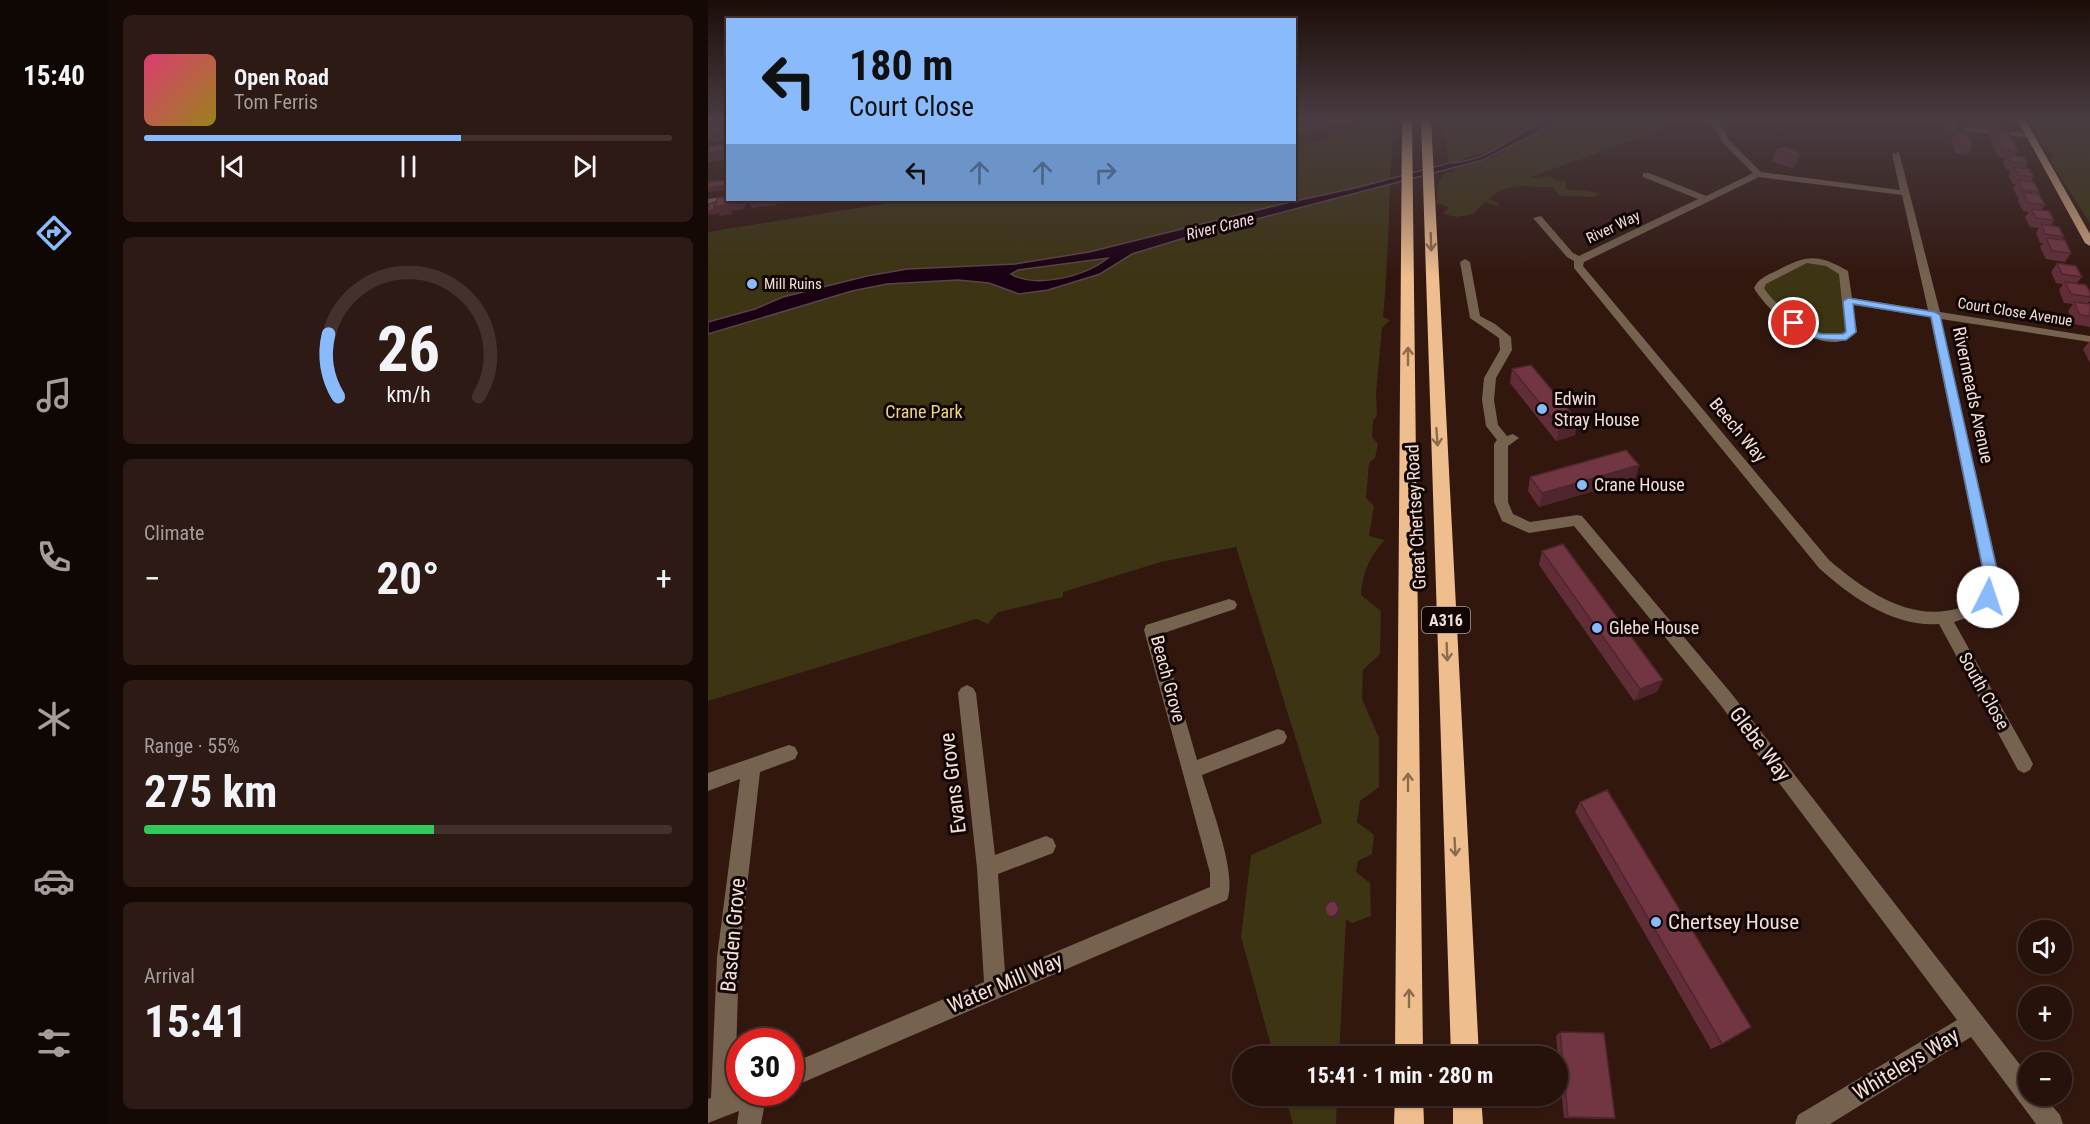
<!DOCTYPE html>
<html lang="en">
<head>
<meta charset="utf-8">
<style>
	body { margin:0; font-family:"Roboto Condensed",sans-serif; background:#2e1a14; color:#f1f3f6; height:100vh; display:flex; flex-direction:column; font-size:22px; white-space:nowrap }
	* { box-sizing:border-box; margin:0 }
	p { font-size:20px; color:#a49d9d }
	.icon { flex:none; width:33px; height:33px; fill:none; stroke:currentColor; stroke-width:2; stroke-linecap:round; stroke-linejoin:round }
	.map { position:relative; flex:1; overflow:hidden }
	.panel { display:flex; flex-direction:column; gap:15px; padding:15px; background:#150906; width:600px }
	.panel>* { flex:none }
	.top-card { position:absolute; left:18px; top:18px; width:570px; height:183px; border-radius:0px; box-shadow:0 2px 4px #0004,0 0 0 2px #42312c; background:#88bafc; color:#111; overflow:hidden }
	.fabs { position:absolute; left:1310px; top:920px; display:grid; gap:12px }
	.fabs a { display:grid; place-items:center; width:54px; height:54px; border-radius:50%; background:#26110b; box-shadow:0 2px 4px #0004,0 0 0 2px #42312c; font-size:30px }
	.speed { position:absolute; left:18px; top:1028px; display:flex; gap:12px; font-size:30px; font-weight:700; text-align:center }
	.speed>* { display:grid; place-content:center; width:78px; height:78px; border-radius:50%; background:#26110b; box-shadow:0 2px 4px #0004,0 0 0 2px #42312c; line-height:1 }
	.speed .limit { border:9px solid #d22; background:#fff; color:#111 }
	.pin { position:absolute; display:grid; place-items:center; width:51px; height:51px; color:#fff; margin:-26px; border:3px solid #fff; border-radius:50%; box-shadow:0 2px 6px #0007 }
	.me { position:absolute; width:66px; margin:-33px; rotate:4deg; stroke-linejoin:round; filter:drop-shadow(0 0 4px #0008) }
	.turn { display:flex; align-items:center; gap:21px; height:126px; padding:0 24px; font-size:27px }
	.turn .icon { width:78px; height:78px; stroke-width:2.5 }
	.turn b { display:block; font-size:42px; line-height:51px }
	.lanes { display:flex; align-items:center; height:57px; padding:0 24px; background:#0003; justify-content:center; gap:30px; direction:ltr }
	.lanes .off { opacity:.35 }
	.big { font-size:45px; font-weight:700; line-height:1.1 }
	.panel .widget { flex:1; display:flex; flex-direction:column; justify-content:center; gap:9px; min-width:0; padding:0 21px; border-radius:9px; background:#2e1a14 }
	.panel .dial { align-items:center; gap:0 }
	.dial svg { height:156px; overflow:visible; fill:none; stroke:#42312c; stroke-width:7; stroke-linecap:round; text-anchor:middle }
	.dial text { fill:#f1f3f6; stroke:none }
	.song { display:flex; align-items:center; gap:18px }
	.cover { width:72px; height:72px; border-radius:9px; background:linear-gradient(135deg,hsl(340 70% 55%),hsl(50 70% 35%)) }
	.played { height:6px; border-radius:3px; background:linear-gradient(90deg,#88bafc 60%,#42312c 60%) }
	.keys { display:flex; justify-content:space-around; direction:ltr }
	.heat { display:flex; justify-content:space-between; align-items:center; font-size:33px; direction:ltr }
	.charge { height:9px; border-radius:4px; background:linear-gradient(90deg,#34c759 55%,#42312c 0) }
	.trip { position:absolute; left:524px; top:1046px; width:336px; height:60px; border-radius:30px; background:#26110b; box-shadow:0 2px 4px #0004,0 0 0 2px #42312c; font-weight:700; line-height:60px; text-align:center }
	main { display:flex; flex:1; min-height:0 }
	.menu { display:flex; flex-direction:column; width:108px; justify-content:space-around; align-items:center; background:#0f0704; color:#a49d9d }
	.menu .icon { width:42px; height:42px }
	.menu .selected { color:#88bafc }
	.menu b { font-size:27px; color:#f1f3f6 }
	.map>svg:first-child { display:block }
	.green { fill:#3c3412 }
	.water { fill:#1a0012; stroke:#5b434e; stroke-width:1.5; fill-rule:evenodd }
	.lines { fill:none; stroke-linecap:round; stroke-linejoin:round }
	.street { fill:#75624f; fill-rule:evenodd }
	.secondary { fill:#a68769; fill-rule:evenodd }
	.primary { fill:#cca47d; fill-rule:evenodd }
	.highway { fill:#efbe8e; fill-rule:evenodd }
	.wall { fill:#612e38 }
	.shaded-wall { fill:#4f262e }
	.building { fill:#713641; stroke:#4f262e; stroke-width:1.5 }
	.oneway { stroke:#8c6b50 }
	.route { fill:#88bafc; stroke:#5879a4; stroke-width:1.5 }
	.poi-dot { fill:#88bafc; stroke:#120604; stroke-width:2 }
	.labels { text-anchor:middle; stroke-width:6; stroke-linejoin:round; paint-order:stroke }
	.far-street-label { font-size:15px; fill:#f3dfd9; stroke:#120604 }
	.far-poi-label { font-size:15px; fill:#f3dfd9; stroke:#120604; text-anchor:start }
	.far-water-label { font-size:16px; font-style:italic; fill:#f7d6ea; stroke:#120604 }
	.shield { fill:#120604; stroke:#b09e99; stroke-width:1.5 }
	.shield-label { font-size:16px; font-weight:bold; fill:#f3dfd9 }
	.street-label { font-size:18px; fill:#f3dfd9; stroke:#120604 }
	.poi-label { font-size:18px; fill:#f3dfd9; stroke:#120604; text-anchor:start }
	.park-label { font-size:18px; fill:#edd57b; stroke:#120604 }
	.near-street-label { font-size:21px; fill:#f3dfd9; stroke:#120604 }
	.near-poi-label { font-size:21px; fill:#f3dfd9; stroke:#120604; text-anchor:start }
</style>
</head>
<body>
<main>
<nav class="menu">
<b>15:40</b>
<svg class="icon selected" aria-label="directions" viewBox="0 0 24 24"><path d="M12 3l9 9-9 9-9-9zM9 14v-3h6M13 9l2 2-2 2"/></svg>
<svg class="icon" aria-label="music" viewBox="0 0 24 24"><path d="M9 18V5l10-2v13"/><circle cx="6" cy="18" r="3"/><circle cx="16" cy="16" r="3"/></svg>
<svg class="icon" aria-label="phone" viewBox="0 0 24 24"><path d="M5 4h4l2 5-3 2q2 4 5 5l2-3 5 2v4C11 20 4 13 5 4z"/></svg>
<svg class="icon" aria-label="climate" viewBox="0 0 24 24"><path d="M12 3v18M4 7l16 10M4 17L20 7"/></svg>
<svg class="icon" aria-label="car" viewBox="0 0 24 24"><path d="M5 17H2v-5l4-1 3-4h7l3 4 3 1v5h-3M9 17h6M6 11h13"/><circle cx="7" cy="17" r="2"/><circle cx="17" cy="17" r="2"/></svg>
<svg class="icon" aria-label="filters" viewBox="0 0 24 24"><path d="M4 7h16M4 17h16"/><circle cx="9" cy="7" r="2"/><circle cx="15" cy="17" r="2"/></svg>
</nav>
<section class="panel">
<div class="widget">
<div class="song"><i class="cover"></i><div><b>Open Road</b><p>Tom Ferris</p></div></div>
<div class="played"></div>
<div class="keys"><svg class="icon" aria-label="previous" viewBox="0 0 24 24"><path d="M18 5L8 12l10 7zM5 5v14"/></svg><svg class="icon" aria-label="pause" viewBox="0 0 24 24"><path d="M8 5v14M16 5v14"/></svg><svg class="icon" aria-label="next" viewBox="0 0 24 24"><path d="M6 5l10 7-10 7zM19 5v14"/></svg></div>
</div>
<div class="widget dial"><svg viewBox="0 0 100 80">
<path d="M14 69A42 42 0 1 1 86 69"/>
<path d="M14 69A42 42 0 0 1 9 37" stroke="#88bafc"/>
<text x="50" y="56" font-size="32" font-weight="700">26</text>
<text x="50" y="72" font-size="11">km/h</text>
</svg></div>
<div class="widget"><p>Climate</p>
<div class="heat"><a>−</a><b class="big">20°</b><a>+</a></div>
</div>
<div class="widget"><p>Range · 55%</p><b class="big">275 km</b><div class="charge"></div></div>
<div class="widget"><p>Arrival</p><b class="big">15:41</b></div>
</section>
<div class="map">
<svg width="1382" height="1124" viewBox="0 0 1382 1124">
	<rect width="100%" height="100%" fill="#32170f"/>
	<!-- green -->
	<path class="green" d="M678 119H686L685 133 689 136 685 140C680 199 681 258 675 317L682 320 674 328 668 393 669 416 665 421 664 437 670 444 667 458 661 463 658 498 666 506 661 536 677 540C662 556 654 572 653 595L673 611 672 654 655 670 654 699 671 738V787L652 801 649 822 666 835 664 854 650 861 648 872 662 883 663 916 644 923 638 919 631 1056H566L533 937 543 855 614 823 528 547 453 562 355 592V597L290 612 280 624 268 619 0 701V232L200 200H586L587 147 622 138 621 134Z
		M735 119H843L826 126 791 147 741 164Z
		M854 119 956 120 954 130 823 177 828 179 843 176 849 181H858V189C870 191 880 189 891 194L887 197 852 196 845 187C825 188 796 180 781 199L792 204 789 206 777 202 765 214 749 217 735 214 741 207 728 203 730 183 737 173 746 172V169L778 160 798 151 797 150 826 131 833 134Z
		M1322 119H1382V223L1341 159 1347 155C1328 144 1332 136 1322 119Z
		M1099 260 1133 269 1138 337H1112L1055 295 1054 282Z
		M577 1095H629L628 1124H585Z"/>
	<!-- water -->
	<path class="water" d="M835 119H856L775 160 483 236 424 254 392 274 340 290 311 294 281 283 250 280 179 284 144 291 0 334V322L47 309 75 297 159 276 199 269 307 264 381 252 574 204 651 187 741 163C777 162 806 138 835 119ZM400 258C378 276 328 289 303 274L310 270Z"/>
	<g class="lines">
		<!-- street -->
		<path class="street" d="M1005 119H1010L1021 140 1053 172 1192 190 1184 154 1191 152 1232 312 1382 336V342L1233 319 1292 579C1285 610 1275 613 1246 622L1322 758 1325 764 1322 770 1316 773 1310 770 1231 624C1185 627 1143 597 1111 568L866 268V261L859 257 825 218 833 216 865 253 871 256 990 199 935 177V173H941L998 196 1045 173 1015 143 1003 121ZM1051 177 1194 195 1220 310 1144 298 1140 271C1109 253 1098 255 1068 271 1058 276 1051 278 1046 288 1061 315 1120 363 1149 332L1145 305 1222 317 1276 579C1273 594 1267 603 1251 608 1202 623 1156 590 1121 560L875 266 876 262ZM1099 263 1118 266 1131 274 1137 331C1131 335 1127 337 1120 335 1102 332 1065 304 1056 288L1058 284Z
			M1259 127 1323 134 1327 136 1323 138 1256 131 1255 129Z
			M20 196V200L23 201 0 205V199Z
			M757 259 762 262 772 316 787 324 803 337 804 350 788 378 786 400 790 425 799 436 805 434 811 438 800 446V502L805 514 822 522 869 515 874 516 1023 693 1320 1075V1095H1335L1352 1115 1355 1124H1328L1263 1037 1122 1124H1087L1090 1115 1249 1020 1011 703 866 526 821 533 794 521 786 502V444L789 440 778 426 774 400 776 378 792 350 791 338 762 318 752 262Z
			M521 599 527 601 529 605 527 609 453 634 489 760 570 729 576 731 579 737 576 743 494 775C502 804 530 875 519 900L82 1088V1064L276 982 269 868 250 693 253 688 259 685 265 688 268 693 287 855 338 836 345 839 348 846 345 853 290 874 297 973 502 887V873L436 630 438 625Z
			M81 745 87 747 90 753 87 759 52 772 31 957 27 1088 32 1086V1092H59L53 1124H29L31 1111 0 1123V1099L3 1098 9 957 32 779 0 791V773Z"/>
		<!-- secondary -->
		<path class="secondary" d="M976 119H1050L1046 121H980Z"/>
		<!-- primary -->
		<path class="primary" d="M1309 119H1317L1382 234V246L1377 243Z"/>
		<!-- highway -->
		<path class="highway" d="M694 119H704L715 1056H687Z
			M713 119H723L771 1056H743Z
			M687 1095H715L716 1124H686Z
			M745 1095H773L775 1124H745Z"/>
	</g>
	<!-- wall -->
	<path class="wall" d="M622 119H643V121L628 125 623 123V129L601 132V135L594 136 590 132 589 124 594 123V121H622Z
		M1235 119H1246L1249 130 1248 132 1264 147 1260 155 1247 153 1243 140 1247 134 1239 133Z
		M1264 119H1284L1286 123 1282 131 1268 129Z
		M1285 127 1310 151 1307 156 1319 164 1317 169 1326 177 1323 182 1331 192 1330 194 1337 205 1333 210 1346 220 1343 226 1356 237 1353 240 1363 253 1357 262 1338 259 1332 247 1335 243H1332L1328 233 1331 228 1322 227 1317 217 1321 212 1315 211 1310 201 1311 199 1305 189 1308 184H1305L1300 176 1303 171 1299 170 1295 163 1298 158 1290 157 1280 135Z
		M1069 149 1093 153 1088 165 1084 168 1064 161Z
		M1349 263 1374 277 1369 283 1382 292V301L1379 304H1382V327L1366 324 1360 311 1365 304 1356 303 1351 290 1355 284 1348 283 1343 272Z
		M1382 341V363L1375 349Z
		M804 369 867 435 848 441 802 383Z
		M931 465 927 479 831 507 820 491 822 477Z
		M834 551 949 692 926 701 831 565Z
		M872 802 1014 1044 1003 1049 867 812Z
		M852 1032 907 1118 902 1119 856 1118 848 1036Z"/>
	<!-- shaded-wall -->
	<path class="shaded-wall" d="M628 119H643V121L628 125Z
		M623 122V129L601 132V135L594 136 593 128 598 124Z
		M20 131V139L2 142 0 139V133Z
		M18 144 20 147V159L0 162V153Z
		M1093 153 1088 165 1084 168 1088 156Z
		M20 185V190L0 192V188Z
		M31 200H36L38 203 36 209 24 211V214L12 216 10 212 9 214 0 215V211L6 207Z
		M39 200H97V202L70 204 69 202 68 205 44 208Z
		M870 421 867 435 848 441 851 427Z
		M931 465 927 479 831 507 834 493Z
		M955 680 949 692 926 701 932 689Z
		M631 909 632 911 629 917 623 920 622 917Z"/>
	<!-- building -->
	<path class="building" d="M601 119H620L623 122 598 124 600 127 593 128 589 124 596 123 594 121Z
		M1238 119H1246L1249 130 1241 129Z
		M1271 119H1284L1286 123 1272 121Z
		M20 126V131L0 133V128Z
		M1285 127 1299 129 1310 151 1294 149Z
		M1247 132 1260 134 1264 147 1251 145Z
		M18 144 15 151 0 153V147Z
		M1077 147 1093 153 1088 156 1069 149Z
		M1300 155 1316 157 1319 164 1304 162Z
		M1305 167 1321 169 1326 177 1310 175Z
		M20 180V185L0 188V182Z
		M1310 180 1326 182 1331 192 1315 190Z
		M1315 192 1331 194 1337 205 1320 203Z
		M20 196V200H31L30 201 19 203 18 205 6 207 9 198Z
		M8 202 6 210 0 211V204Z
		M1323 209 1341 211 1346 220 1328 218Z
		M1333 224 1351 227 1356 237 1337 234Z
		M1338 238 1357 240 1363 253 1344 251Z
		M1349 263 1368 266 1374 277 1354 274Z
		M1357 282 1378 285 1382 292V297L1363 294Z
		M1366 302 1382 304V316L1372 315Z
		M823 365 870 421 851 427 804 369Z
		M918 450 931 465 834 493 822 477Z
		M855 544 955 680 932 689 834 551Z
		M899 790 1043 1027 1014 1044 872 802Z
		M627 901 631 909 628 915 622 917 618 913 617 907 621 902Z
		M852 1032 896 1033 907 1118 860 1117Z"/>
	<!-- one-way arrows -->
	<defs><path id="oneway-shaft" d="M-6 0H5M1.5-3L5.5 0L1.5 3" fill="none" stroke-width="1.6" stroke-linecap="round" stroke-linejoin="round" transform="scale(1.5)"/></defs>
	<g class="oneway">
		<use href="#oneway-shaft" transform="translate(723 242) rotate(88)"/>
		<use href="#oneway-shaft" transform="translate(700 356) rotate(-90)"/>
		<use href="#oneway-shaft" transform="translate(729 437) rotate(86)"/>
		<use href="#oneway-shaft" transform="translate(739 652) rotate(88)"/>
		<use href="#oneway-shaft" transform="translate(700 782) rotate(-90)"/>
		<use href="#oneway-shaft" transform="translate(747 847) rotate(87)"/>
		<use href="#oneway-shaft" transform="translate(701 998) rotate(-90)"/>
	</g>
	<!-- sky -->
	<linearGradient id="sky" x2="0" y2="1"><stop stop-color="#1c0d08"/><stop offset="0.43" stop-color="#493c42"/><stop offset="1" stop-color="#493c42" stop-opacity="0"/></linearGradient>
	<rect width="1382" height="277" fill="url(#sky)"/>
	<!-- route -->
	<path class="route" d="M1140 298 1227 312 1232 315 1291 579 1285 601H1275L1273 597 1277 579 1223 317 1145 304 1148 332 1138 340C1116 340 1097 340 1081 323L1089 321 1113 334H1135L1138 332 1135 301Z"/>
	<!-- markers -->
	<g class="poi-dot">
		<circle cx="44" cy="284" r="6"/>
		<circle cx="834" cy="409" r="6"/>
		<circle cx="874" cy="485" r="6"/>
		<circle cx="889" cy="628" r="6"/>
		<circle cx="948" cy="922" r="6"/>
	</g>
	<g class="labels">
		<!-- far-street labels -->
		<g class="far-street-label">
			<text transform="translate(905 227) rotate(-25)" y="5">River Way</text>
			<text transform="translate(1307 312) rotate(9)" y="5">Court Close Avenue</text>
		</g>
		<!-- far-poi labels -->
		<g class="far-poi-label">
			<text x="56" y="289">Mill Ruins</text>
		</g>
		<!-- far-water labels -->
		<g class="far-water-label">
			<text transform="translate(512 226) rotate(-14)" y="6">River Crane</text>
		</g>
		<!-- shield labels -->
		<rect class="shield" x="714" y="607" width="48" height="26" rx="4.5"/>
		<g class="shield-label">
			<text x="738" y="626">A316</text>
		</g>
		<!-- street labels -->
		<g class="street-label">
			<text transform="translate(1265 395) rotate(78)" y="6">Rivermeads Avenue</text>
			<text transform="translate(1030 430) rotate(50)" y="6">Beech Way</text>
			<text transform="translate(708 517) rotate(-93)" y="6">Great Chertsey Road</text>
			<text transform="translate(460 679) rotate(75)" y="6">Beach Grove</text>
			<text transform="translate(1276 691) rotate(61)" y="6">South Close</text>
		</g>
		<!-- poi labels -->
		<g class="poi-label">
			<text x="846" y="405">Edwin<tspan x="846" dy="21">Stray House</tspan></text>
			<text x="886" y="491">Crane House</text>
			<text x="901" y="634">Glebe House</text>
		</g>
		<!-- park labels -->
		<g class="park-label">
			<text x="216" y="418">Crane Park</text>
		</g>
		<!-- near-street labels -->
		<g class="near-street-label">
			<text transform="translate(1052 744) rotate(53)" y="7">Glebe Way</text>
			<text transform="translate(245 783) rotate(-97)" y="7">Evans Grove</text>
			<text transform="translate(25 935) rotate(-85)" y="7">Basden Grove</text>
			<text transform="translate(297 983) rotate(-23)" y="7">Water Mill Way</text>
			<text transform="translate(1198 1064) rotate(-31)" y="7">Whiteleys Way</text>
		</g>
		<!-- near-poi labels -->
		<g class="near-poi-label">
			<text x="960" y="929">Chertsey House</text>
		</g>
	</g>
</svg>
<div class="fabs">
<a><svg class="icon" aria-label="sound" viewBox="0 0 24 24"><path d="M4 9h4l5-4v14l-5-4H4zM17 9q2 3 0 6"/></svg></a>
<a>+</a>
<a>−</a>
</div>
<div class="speed"><div class="limit">30</div></div>
<div class="pin" style="left:1086px;top:323px;background:#d93025"><svg class="icon" aria-label="arrive" viewBox="0 0 24 24"><path d="M6 21V4h12l-3 4 3 4H6"/></svg></div>
<svg class="me" style="left:1280px;top:597px" viewBox="-20 -20 40 40"><circle r="19" fill="#fff"/><path d="M0-13L10 11 0 6-10 11z" fill="#88bafc"/></svg>
<div class="trip">15:41 · 1 min · 280 m</div>
<div class="top-card">
<div class="turn"><svg class="icon" aria-label="left" viewBox="0 0 24 24"><path d="M17 20v-9H6M10 6l-5 5 5 5"/></svg><div><b>180 m</b>Court Close</div></div>
<div class="lanes"><svg class="icon" aria-label="left" viewBox="0 0 24 24"><path d="M17 20v-9H6M10 6l-5 5 5 5"/></svg><svg class="icon off" aria-label="ahead" viewBox="0 0 24 24"><path d="M12 20V5M6 11l6-6 6 6"/></svg><svg class="icon off" aria-label="ahead" viewBox="0 0 24 24"><path d="M12 20V5M6 11l6-6 6 6"/></svg><svg class="icon off" aria-label="right" viewBox="0 0 24 24"><path d="M7 20v-9h11M14 6l5 5-5 5"/></svg></div>
</div>
</div>
</main>
</body>
</html>
